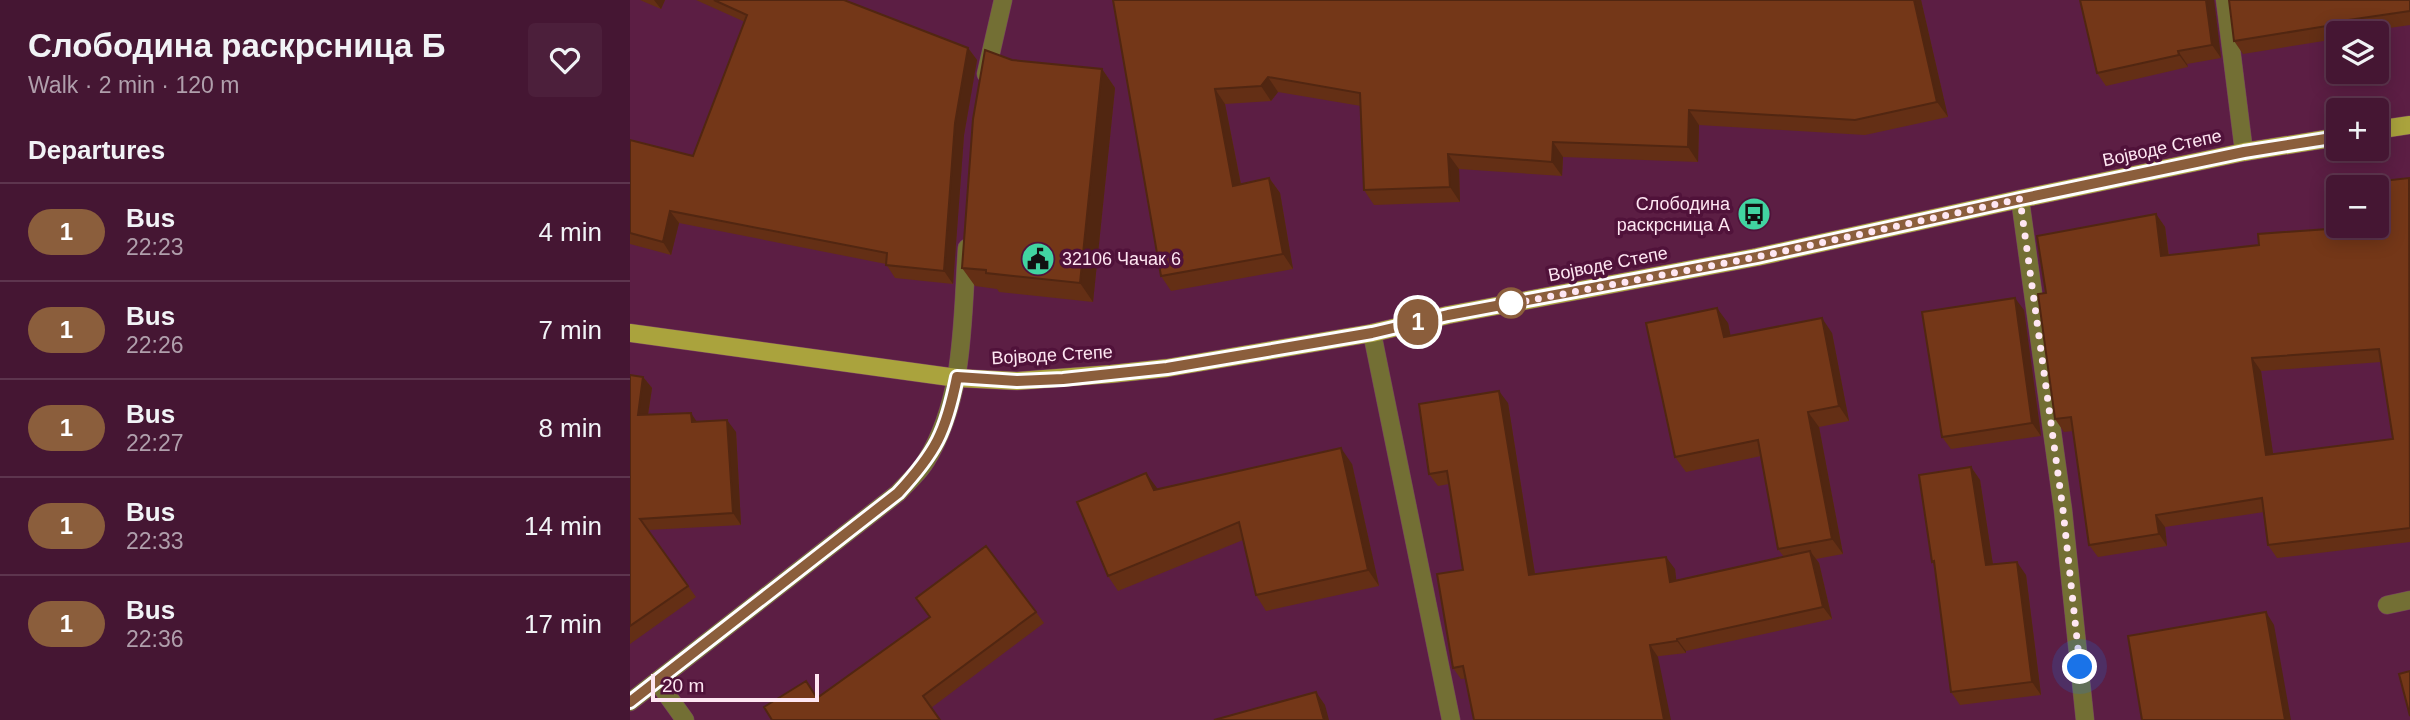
<!DOCTYPE html>
<html lang="en">
<head>
<meta charset="utf-8">
<style>
	body { margin:0; font-family:Arial,sans-serif; background:#4c1f3b; color:#f1f3f6; height:100vh; display:flex; flex-direction:column; font-size:26px; white-space:nowrap }
	* { box-sizing:border-box; margin:0 }
	p { font-size:23px; color:#b09fac }
	.icon { flex:none; width:38px; height:38px; fill:none; stroke:currentColor; stroke-width:2; stroke-linecap:round; stroke-linejoin:round }
	.map { position:relative; flex:1; overflow:hidden }
	.panel { display:flex; flex-direction:column; background:#451633; width:630px }
	.panel>* { flex:none }
	.badge { padding:0 14px; border-radius:23px; font-size:24px; line-height:46px }
	.fabs { position:absolute; left:1696px; top:21px; display:grid; gap:14px }
	.fabs a { display:grid; place-items:center; width:63px; height:63px; border-radius:7px; background:#451633; box-shadow:0 4px 18px #0003,0 0 0 2px #5d354e; font-size:35px }
	.scale { position:absolute; left:21px; bottom:18px; width:168px; box-sizing:border-box; padding-left:7px; border:4px solid #fee6f2; border-top:0; font-size:19px; line-height:24px; white-space:nowrap; color:#fee6f2; -webkit-text-stroke:5px #50123a; paint-order:stroke }
	.you { position:absolute; width:35px; height:35px; margin:-18px; border:5px solid #fff; border-radius:50%; background:#1a73e8; box-shadow:0 0 0 10px #1a73e833 }
	.map>.badge { position:absolute; translate:-50% -50%; box-shadow:0 0 0 4px #fff }
	h2 { padding:0 28px; font-size:26px; line-height:63px }
	.round { display:grid; place-items:center; flex:none; width:74px; height:74px; border-radius:7px; background:#4c1f3b }
	.headline { display:flex; align-items:center; justify-content:space-between; height:119px; padding:0 28px }
	h1 { font-size:33px; font-weight:800; line-height:52px }
	ul { padding:0; list-style:none }
	li { display:flex; align-items:center; gap:21px; height:98px; padding:0 28px; border-top:2px solid #5d354e }
	li div { flex:1 }
	li b { display:block; font-size:26px }
	li em { font-style:normal }
	li .badge { min-width:77px; font-weight:700; text-align:center }
	main { display:flex; flex:1; min-height:0 }
	.map>svg:first-child { display:block }
	.lines { fill:none; stroke-linecap:round; stroke-linejoin:round }
	.minor-casing { stroke:#763e60; stroke-width:19 }
	.major-casing { stroke:#763e60; stroke-width:19 }
	.minor { stroke:#736f34; stroke-width:18 }
	.major { stroke:#aaa33d; stroke-width:18 }
	.wall { fill:#642f15; fill-rule:evenodd }
	.shaded-wall { fill:#512611 }
	.building { fill:#743718; stroke:#512611; stroke-width:2; fill-rule:evenodd }
	.line-casing { stroke:#fff; stroke-width:16 }
	.line { stroke:#8b5e3c; stroke-width:10 }
	.walk { stroke:#fee6f2; stroke-width:7; stroke-dasharray:0 12.6 }
	.stop-dot { fill:#fff; stroke:#8b5e3c; stroke-width:3.5 }
	.labels { text-anchor:middle; dominant-baseline:central; stroke-width:7; stroke-linejoin:round; paint-order:stroke }
	.street-label { font-size:18px; fill:#fee6f2; stroke:#50123a }
	.poi-label { font-size:18px; fill:#fee6f2; stroke:#50123a; text-anchor:end }
</style>
</head>
<body>
<main>
<section class="panel">
<div class="headline"><div><h1>Слободина раскрсница Б</h1><p>Walk · 2 min · 120 m</p></div><a class="round"><svg class="icon" aria-label="heart" viewBox="0 0 24 24"><path d="M12 20l-8-8c-3-5 5-10 8-4 3-6 11-1 8 4z"/></svg></a></div>
<h2>Departures</h2>
<ul>
<li><span class="badge" style="background:#8b5e3c;color:#fff">1</span><div><b>Bus</b><p>22:23</p></div><em>4 min</em></li>
<li><span class="badge" style="background:#8b5e3c;color:#fff">1</span><div><b>Bus</b><p>22:26</p></div><em>7 min</em></li>
<li><span class="badge" style="background:#8b5e3c;color:#fff">1</span><div><b>Bus</b><p>22:27</p></div><em>8 min</em></li>
<li><span class="badge" style="background:#8b5e3c;color:#fff">1</span><div><b>Bus</b><p>22:33</p></div><em>14 min</em></li>
<li><span class="badge" style="background:#8b5e3c;color:#fff">1</span><div><b>Bus</b><p>22:36</p></div><em>17 min</em></li>
</ul>
</section>
<div class="map">
<svg width="1780" height="720" viewBox="0 0 1780 720">
	<rect width="100%" height="100%" fill="#5c1e44"/>
	<g class="lines">
		<defs>
			<path id="minor" d="M 1595,0 L 1614,152
				M 356,74 L 373,0
				M 1390,199 L 1433,510 L 1455,720
				M 742,333 L 821,720
				M 1757,605 L 1780,600
				M 27,681 L 55,720
				M 0,702 L 268,493 C 277,483 289,473 296,461 C 335,398 332,320 337,248"/>
			<path id="major" d="M 1746,130 L 1780,125
				M 0,333 L 327,378 L 387,381 L 481,374 L 537,368 L 742,333 L 818,315 L 1127,257 L 1390,199 L 1614,152 L 1708,137"/>
		</defs>
		<use href="#minor" class="minor-casing"/>
		<use href="#major" class="major-casing"/>
		<use href="#minor" class="minor"/>
		<use href="#major" class="major"/>
	</g>
	<path class="wall" d="M 10,0 L 35,0 L 31,9 Z
		M 66,0 L 215,0 L 338,48 L 347,60 L 334,135 L 323,284 L 265,278 L 256,264 L 49,223 L 41,255 L 0,244 L 0,140 L 63,156 L 115,22 Z
		M 483,0 L 1291,0 L 1318,117 L 1235,135 L 1069,125 L 1068,162 L 933,157 L 932,176 L 829,169 L 830,202 L 744,205 L 734,190 L 731,106 L 648,92 L 641,101 L 595,104 L 611,184 L 639,178 L 650,193 L 663,269 L 541,291 L 531,276 Z
		M 1780,0 L 1780,25 L 1725,33 L 1708,33 L 1708,36 L 1706,36 L 1706,39 L 1613,54 L 1604,41 Z
		M 1584,1 L 1591,58 L 1557,64 L 1558,67 L 1476,86 L 1467,73 Z
		M 382,60 L 472,69 L 485,88 L 463,302 L 369,292 L 367,289 L 345,286 L 332,268 Z
		M 1780,179 L 1780,542 L 1647,558 L 1638,545 L 1634,512 L 1535,527 L 1537,546 L 1468,557 L 1459,545 L 1443,431 L 1434,432 L 1425,419 L 1416,293 L 1526,214 L 1535,227 L 1539,255 L 1629,245 L 1712,228 ZM 1751,362 L 1763,439 L 1643,454 L 1631,371 Z
		M 1394,310 L 1411,436 L 1321,449 L 1312,437 Z
		M 1098,323 L 1100,335 L 1202,333 L 1219,421 L 1189,427 L 1213,554 L 1186,559 L 1189,563 L 1202,619 L 1056,651 L 1056,653 L 831,679 L 823,668 L 833,570 L 819,484 L 808,486 L 799,474 L 878,403 L 905,574 L 1045,569 L 1046,580 L 1154,557 L 1148,549 L 1131,456 L 1056,472 L 1045,457 Z
		M 0,375 L 13,377 L 22,388 L 18,415 L 67,422 L 106,432 L 111,525 L 18,530 L 66,597 L 0,644 Z
		M 722,464 L 749,586 L 636,611 L 626,595 L 613,540 L 488,591 L 478,576 L 528,489 Z
		M 1341,467 L 1350,480 L 1363,565 L 1396,575 L 1411,695 L 1330,705 L 1321,692 L 1305,566 L 1302,562 Z
		M 286,598 L 406,612 L 414,623 L 301,708 L 188,698 L 300,617 Z"/>
	<path class="shaded-wall" d="M 24,0 L 35,0 L 31,9 Z
		M 1284,0 L 1291,0 L 1318,117 L 1307,102 Z
		M 1576,0 L 1584,0 L 1591,58 L 1582,45 Z
		M 1697,23 L 1706,36 L 1706,39 L 1697,26 Z
		M 338,48 L 347,60 L 334,135 L 323,284 L 314,271 L 325,123 Z
		M 1548,51 L 1557,64 L 1558,67 L 1549,55 Z
		M 472,69 L 485,88 L 463,302 L 450,283 Z
		M 638,77 L 648,92 L 641,101 L 631,86 Z
		M 585,89 L 595,104 L 614,200 L 603,186 Z
		M 1059,110 L 1069,125 L 1068,162 L 1058,147 Z
		M 923,142 L 933,157 L 932,176 L 922,162 Z
		M 818,154 L 829,169 L 830,202 L 820,187 Z
		M 639,178 L 650,193 L 663,269 L 653,254 Z
		M 40,211 L 49,223 L 41,255 L 33,242 Z
		M 1526,214 L 1535,227 L 1540,268 L 1531,256 Z
		M 1385,298 L 1394,310 L 1411,436 L 1402,423 Z
		M 1087,308 L 1098,323 L 1104,352 L 1094,337 Z
		M 1192,318 L 1202,333 L 1219,421 L 1209,406 Z
		M 1622,358 L 1631,371 L 1645,467 L 1636,455 Z
		M 13,377 L 22,388 L 16,427 L 8,415 Z
		M 869,391 L 878,403 L 907,587 L 899,575 Z
		M 1178,412 L 1189,427 L 1213,554 L 1202,539 Z
		M 61,413 L 69,425 L 62,422 Z
		M 97,420 L 106,432 L 111,525 L 103,513 Z
		M 711,448 L 722,464 L 749,586 L 738,570 Z
		M 1341,467 L 1350,480 L 1365,578 L 1356,565 Z
		M 516,473 L 527,488 L 534,506 L 524,490 Z
		M 1526,515 L 1535,527 L 1537,546 L 1529,534 Z
		M 1180,551 L 1189,563 L 1202,619 L 1193,607 Z
		M 1036,557 L 1045,569 L 1048,594 L 1040,582 Z
		M 1387,562 L 1396,575 L 1411,695 L 1402,682 Z
		M 1636,612 L 1644,625 L 1661,720 L 1655,720 Z
		M 1047,639 L 1056,651 L 1056,653 L 1047,641 Z
		M 1020,645 L 1028,657 L 1041,720 L 1034,720 Z
		M 686,692 L 695,705 L 699,720 L 694,720 Z"/>
	<path class="building" d="M 84,0 L 214,0 L 338,48 L 325,123 L 314,271 L 256,265 L 257,253 L 40,211 L 33,242 L 0,233 L 0,140 L 63,156 L 117,15 Z
		M 483,0 L 1284,0 L 1307,102 L 1225,120 L 1059,110 L 1058,147 L 923,142 L 922,162 L 818,154 L 820,187 L 734,190 L 730,93 L 638,77 L 631,86 L 585,89 L 603,186 L 639,178 L 653,254 L 531,276 Z
		M 1450,0 L 1576,0 L 1582,45 L 1548,51 L 1549,55 L 1467,73 Z
		M 1599,0 L 1780,0 L 1780,11 L 1697,23 L 1697,26 L 1604,41 Z
		M 355,50 L 382,60 L 472,69 L 450,283 L 356,273 L 356,270 L 332,268 L 343,119 Z
		M 1779,178 L 1780,528 L 1638,545 L 1632,498 L 1526,515 L 1529,534 L 1459,545 L 1441,417 L 1425,419 L 1408,294 L 1416,293 L 1407,236 L 1526,214 L 1531,256 L 1629,245 L 1628,234 L 1712,228 L 1711,226 L 1746,226 L 1746,187 L 1708,187 L 1708,193 L 1707,186 ZM 1749,349 L 1763,439 L 1636,455 L 1622,358 Z
		M 1385,298 L 1402,423 L 1312,437 L 1292,312 Z
		M 1087,308 L 1094,337 L 1192,318 L 1209,406 L 1178,412 L 1202,539 L 1148,549 L 1128,440 L 1045,457 L 1016,323 Z
		M 0,375 L 13,377 L 8,415 L 61,413 L 62,422 L 97,420 L 103,513 L 10,519 L 58,586 L 0,626 Z
		M 869,391 L 899,575 L 1036,557 L 1040,582 L 1180,551 L 1193,607 L 1047,639 L 1047,641 L 1020,645 L 1034,720 L 844,720 L 833,666 L 823,668 L 807,574 L 833,570 L 817,471 L 799,474 L 789,404 Z
		M 711,448 L 738,570 L 626,595 L 609,522 L 478,576 L 447,502 L 516,473 L 524,490 Z
		M 1341,467 L 1356,565 L 1387,562 L 1402,682 L 1321,692 L 1304,561 L 1302,562 L 1289,475 Z
		M 356,546 L 406,612 L 293,696 L 310,720 L 142,720 L 134,707 L 176,681 L 187,698 L 300,617 L 286,598 Z
		M 1636,612 L 1655,720 L 1512,720 L 1498,636 Z
		M 1780,671 L 1780,716 L 1769,674 Z
		M 686,692 L 694,720 L 584,720 Z"/>
	<g class="lines">
		<defs>
			<path id="line" d="M 0,702 L 268,493 C 306,452 316,432 327,377 L 387,381 L 433,379 L 537,368 L 742,333 L 818,315 L 1127,257 L 1390,199 L 1614,152 L 1708,137"/>
		</defs>
		<use href="#line" class="line-casing"/>
		<use href="#line" class="line"/>
		<path class="walk" d="M 881,303 L 870,306 L 1127,257 L 1390,199 L 1433,510 L 1450,667"/>
	</g>
	<defs>
		<symbol id="bus-disc" viewBox="-11 -11 22 22"><circle r="9.5" fill="#41d4a1" stroke="#50123a"/><path d="M-5-6H5V4H4V6H2V4H-2V6H-4V4H-5ZM-3.5-4V0h7V-4ZM-3.5 1.2v1.5H-2V1.2ZM2 1.2v1.5H3.5V1.2Z" fill="#111"/></symbol>
		<symbol id="civic-disc" viewBox="-11 -11 22 22"><circle r="9.5" fill="#41d4a1" stroke="#50123a"/><path d="M-.6-6.5H3V-4.5H.6V-3L4-1V1h2V6H-6V1h2V-1L-.6-3ZM-1.2 2.5V6h2.4V2.5Z" fill="#111"/></symbol>
	</defs>
	<g fill-rule="evenodd">
		<use href="#bus-disc" x="1105" y="195" width="38" height="38"/>
		<use href="#civic-disc" x="389" y="240" width="38" height="38"/>
	</g>
	<circle class="stop-dot" cx="881" cy="303" r="14"/>
	<g class="labels">
		<g class="street-label">
			<text transform="translate(1532 148) rotate(-12)">Војводе Степе</text>
			<text transform="translate(978 264) rotate(-11)">Војводе Степе</text>
			<text transform="translate(422 355) rotate(-3)">Војводе Степе</text>
		</g>
		<g class="poi-label">
			<text x="1100" y="204">Слободина<tspan x="1100" dy="21">раскрсница А</tspan></text>
			<text x="432" y="259" text-anchor="start">32106 Чачак 6</text>
		</g>
	</g>
</svg>
<div class="fabs">
<a><svg class="icon" aria-label="layers" viewBox="0 0 24 24"><path d="M12 4l9 5-9 5-9-5zM3 14l9 5 9-5"/></svg></a>
<a>+</a>
<a>−</a>
</div>
<div class="scale">20 m</div>
<div class="you" style="left:1450px;top:667px"></div>
<b class="badge" style="left:788px;top:322px;background:#8b5e3c;color:#fff">1</b>
</div>
</main>
</body>
</html>
